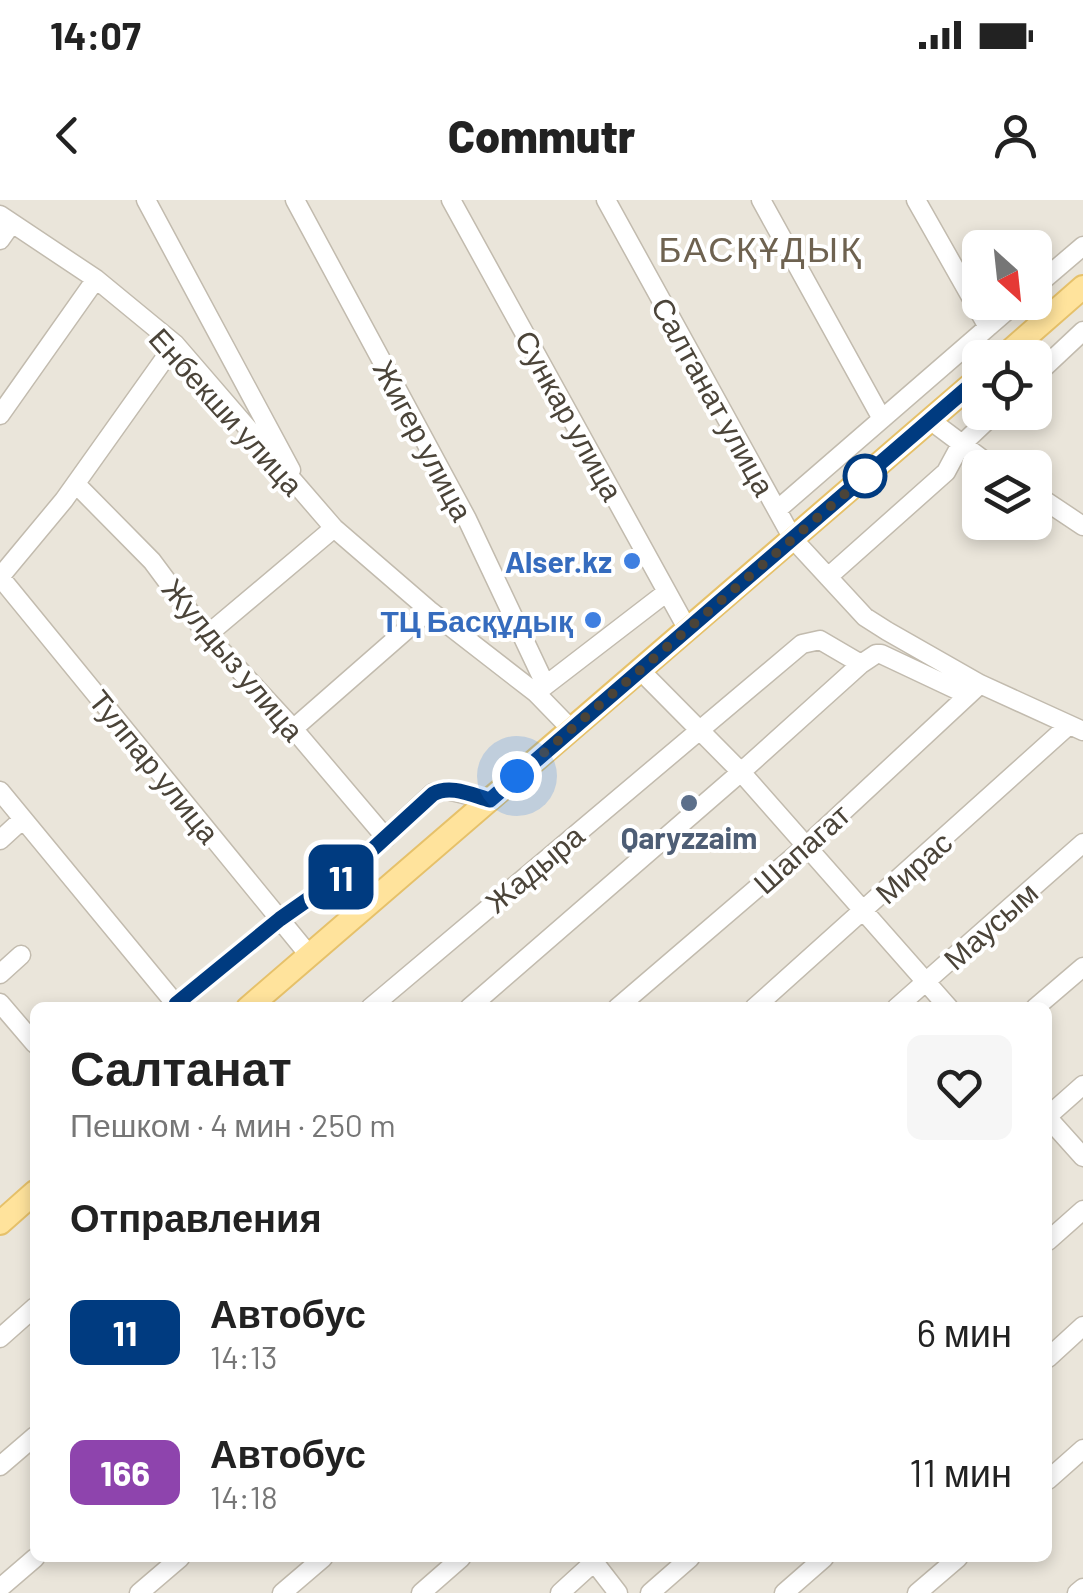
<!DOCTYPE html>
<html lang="ru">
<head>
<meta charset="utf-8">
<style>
	body { margin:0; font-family:Barlow,sans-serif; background:#f6f6f6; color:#222; height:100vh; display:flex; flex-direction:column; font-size:38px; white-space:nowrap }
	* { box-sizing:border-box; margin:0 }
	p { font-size:32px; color:#767676 }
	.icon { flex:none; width:55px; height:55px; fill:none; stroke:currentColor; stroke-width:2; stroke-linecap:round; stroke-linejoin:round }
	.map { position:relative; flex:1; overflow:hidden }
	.details { position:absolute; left:30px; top:802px; width:1022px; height:560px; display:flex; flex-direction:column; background:#fff; border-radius:15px; box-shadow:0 5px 15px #0003 }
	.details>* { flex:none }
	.badge { padding:0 20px; border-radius:15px; font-size:35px; line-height:65px }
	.needle { width:65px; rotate:153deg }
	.fabs { position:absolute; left:962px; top:30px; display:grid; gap:20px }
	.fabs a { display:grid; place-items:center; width:90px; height:90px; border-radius:15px; background:#fff; box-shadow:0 5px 15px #0003; font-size:50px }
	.you { position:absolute; width:50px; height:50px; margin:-25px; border:8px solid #fff; border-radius:50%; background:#1a73e8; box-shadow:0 0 0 15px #1a73e833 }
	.map>.badge { position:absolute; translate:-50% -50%; box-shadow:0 0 0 5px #fff }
	h2 { padding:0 40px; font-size:38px; line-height:90px }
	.round { display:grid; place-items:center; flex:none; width:105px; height:105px; border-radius:15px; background:#f6f6f6 }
	.overview { display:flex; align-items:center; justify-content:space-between; height:170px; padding:0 40px }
	h1 { font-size:48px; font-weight:800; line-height:75px }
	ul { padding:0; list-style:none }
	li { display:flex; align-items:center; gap:30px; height:140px; padding:0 40px }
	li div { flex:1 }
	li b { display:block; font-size:38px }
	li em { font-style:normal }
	li .badge { min-width:110px; font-weight:700; text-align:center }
	.status { display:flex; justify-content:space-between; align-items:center; height:70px; padding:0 50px; background:#fff; direction:ltr }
	.status svg { height:28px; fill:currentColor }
	header { display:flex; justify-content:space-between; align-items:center; height:130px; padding:0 40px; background:#fff; font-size:45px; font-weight:800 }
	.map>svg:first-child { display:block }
	.residential { fill:#eae5da; fill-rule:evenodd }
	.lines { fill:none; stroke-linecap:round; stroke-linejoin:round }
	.minor-casing { stroke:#c2bbae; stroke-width:21 }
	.major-casing { stroke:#e6c16a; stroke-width:26 }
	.minor { stroke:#fff; stroke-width:18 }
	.major { stroke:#ffe39c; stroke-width:22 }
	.line-casing { stroke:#fff; stroke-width:22 }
	.line { stroke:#003b80; stroke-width:15 }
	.walk { stroke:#4b4439; stroke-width:10; stroke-dasharray:0 18 }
	.stop-dot { fill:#fff; stroke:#003b80; stroke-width:5 }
	.shop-dot { fill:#3f7fe0; stroke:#fff; stroke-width:4 }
	.service-dot { fill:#5c6f8a; stroke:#fff; stroke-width:4 }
	.labels { text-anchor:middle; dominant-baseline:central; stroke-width:8; stroke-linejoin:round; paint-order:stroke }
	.street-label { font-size:30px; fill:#4b4439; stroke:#fff }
	.shop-label { font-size:30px; font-weight:bold; fill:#366cbe; stroke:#fff; text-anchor:end }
	.service-label { font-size:30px; font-weight:bold; fill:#4e5e75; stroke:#fff }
	.quarter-label { font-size:35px; letter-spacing:2.5px; fill:#6e6250; stroke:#fff }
</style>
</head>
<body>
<div class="status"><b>14:07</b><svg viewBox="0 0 49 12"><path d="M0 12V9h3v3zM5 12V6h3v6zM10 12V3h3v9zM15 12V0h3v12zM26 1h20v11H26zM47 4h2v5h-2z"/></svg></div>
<header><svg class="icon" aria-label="back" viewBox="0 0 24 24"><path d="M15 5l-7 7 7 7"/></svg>Commutr<svg class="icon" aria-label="person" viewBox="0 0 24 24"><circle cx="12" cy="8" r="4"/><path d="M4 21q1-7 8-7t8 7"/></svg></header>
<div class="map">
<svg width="1083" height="1393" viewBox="0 0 1083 1393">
	<rect width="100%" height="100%" fill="#f6f3ec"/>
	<path class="residential" d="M 0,0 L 1083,0 L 1083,1393 L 0,1393 ZM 980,48 L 1035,48 L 1035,102 L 980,102 ZM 980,158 L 1035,158 L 1035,212 L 980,212 ZM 980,268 L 1035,268 L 1035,322 L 980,322 ZM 35,808 L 1048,808 L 1048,1358 L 35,1358 Z"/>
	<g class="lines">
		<defs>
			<path id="minor" d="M 146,0 L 291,270
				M 295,0 L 467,319 L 545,484
				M 451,0 L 688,430
				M 606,0 L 793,339 L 865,417 L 887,431 L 980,484 L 1083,531
				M 761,0 L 882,219
				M 916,0 L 988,127
				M 0,15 L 96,79 L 175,144 L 334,328 L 429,410 L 536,493 L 571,529
				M 0,40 L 12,23
				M 1035,87 L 1083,46
				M 1035,176 L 1083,131
				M 0,215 L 96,79
				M 930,220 L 994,268
				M 76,284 L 152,361 L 207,435 L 291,526 L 386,638
				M 1035,294 L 1083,326
				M 777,310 L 1017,102
				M 0,377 L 309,755
				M 0,377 L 64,300 L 175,144
				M 828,377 L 946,272 L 960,246 L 996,212
				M 207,435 L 334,328
				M 641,471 L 741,572 L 949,808
				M 537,492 L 667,392
				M 293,529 L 429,410
				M 0,591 L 179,808
				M 0,640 L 23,619
				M 0,774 L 21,755
				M 0,803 L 35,844
				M 176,804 L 280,719 L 350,670 L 433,593 L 447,590 L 490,600
				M 370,808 L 802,444 L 820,440 L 861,464 L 876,454 L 881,454 L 968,495
				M 469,808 L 741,572 L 861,464
				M 617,808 L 806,646 L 976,488
				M 754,808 L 1069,525
				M 896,808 L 1083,643
				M 1035,808 L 1083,767
				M 1048,916 L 1083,885
				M 1048,918 L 1083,957
				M 1048,1041 L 1083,1010
				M 0,1138 L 35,1107
				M 1048,1158 L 1083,1126
				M 0,1266 L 35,1236
				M 1048,1280 L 1083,1249
				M 591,1358 L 618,1393
				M 0,1388 L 35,1358
				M 139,1393 L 180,1358
				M 282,1393 L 323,1358
				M 421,1393 L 461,1358
				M 560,1393 L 594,1362
				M 650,1393 L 690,1358
				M 784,1393 L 824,1358
				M 917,1393 L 958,1358
				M 1077,1393 L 1083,1388"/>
			<path id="major" d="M 1002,158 L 1083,87
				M 248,808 L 980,177
				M 0,1023 L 35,992"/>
		</defs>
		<use href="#minor" class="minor-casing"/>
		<use href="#major" class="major-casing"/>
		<use href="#minor" class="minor"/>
		<use href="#major" class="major"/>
	</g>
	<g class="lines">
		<defs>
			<path id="line" d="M 176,804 L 280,719 L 350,670 L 433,594 C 450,584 472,595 490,600 L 980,177"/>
		</defs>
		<use href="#line" class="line-casing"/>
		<use href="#line" class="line"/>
		<path class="walk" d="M 517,576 L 875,268 L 865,276"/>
	</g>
	<circle class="stop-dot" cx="865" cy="276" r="20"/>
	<g class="shop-dot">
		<circle cx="632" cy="361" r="10"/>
		<circle cx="593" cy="420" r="10"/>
	</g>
	<circle class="service-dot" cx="689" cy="603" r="10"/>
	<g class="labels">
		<g class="street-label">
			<text transform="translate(714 196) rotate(61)">Салтанат улица</text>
			<text transform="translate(227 211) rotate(48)">Енбекши улица</text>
			<text transform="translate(570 215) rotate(61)">Сункар улица</text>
			<text transform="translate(424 240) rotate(62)">Жигер улица</text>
			<text transform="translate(234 459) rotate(50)">Жулдыз улица</text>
			<text transform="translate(155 566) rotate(51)">Тулпар улица</text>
			<text transform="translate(801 648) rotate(-42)">Шапагат</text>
			<text transform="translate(913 667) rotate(-42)">Мирас</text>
			<text transform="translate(534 668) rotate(-40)">Жадыра</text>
			<text transform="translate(990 725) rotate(-42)">Маусым</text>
		</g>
		<g class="shop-label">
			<text x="612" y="361">Alser.kz</text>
			<text x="573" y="420">ТЦ Басқұдық</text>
		</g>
		<g class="service-label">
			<text x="689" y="637">Qaryzzaim</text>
		</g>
		<g class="quarter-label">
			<text x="761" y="48">БАСҚҰДЫҚ</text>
		</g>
	</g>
</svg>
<div class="fabs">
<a><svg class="needle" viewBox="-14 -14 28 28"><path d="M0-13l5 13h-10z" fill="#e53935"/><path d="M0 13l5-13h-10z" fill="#767676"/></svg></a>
<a><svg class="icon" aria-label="locate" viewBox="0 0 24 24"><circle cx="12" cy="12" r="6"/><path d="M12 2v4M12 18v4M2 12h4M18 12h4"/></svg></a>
<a><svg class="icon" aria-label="layers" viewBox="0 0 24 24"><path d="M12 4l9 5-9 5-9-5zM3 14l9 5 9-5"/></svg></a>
</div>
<div class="you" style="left:517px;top:576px"></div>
<b class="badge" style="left:341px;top:677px;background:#003b80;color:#fff">11</b>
<section class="details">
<div class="overview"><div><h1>Салтанат</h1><p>Пешком · 4 мин · 250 m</p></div><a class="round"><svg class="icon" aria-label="heart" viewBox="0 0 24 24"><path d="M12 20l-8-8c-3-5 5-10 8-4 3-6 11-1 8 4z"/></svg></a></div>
<h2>Отправления</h2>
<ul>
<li><span class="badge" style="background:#003b80;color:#fff">11</span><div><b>Автобус</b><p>14:13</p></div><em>6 мин</em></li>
<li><span class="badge" style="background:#8e44ad;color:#fff">166</span><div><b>Автобус</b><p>14:18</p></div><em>11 мин</em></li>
</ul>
</section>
</div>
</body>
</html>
